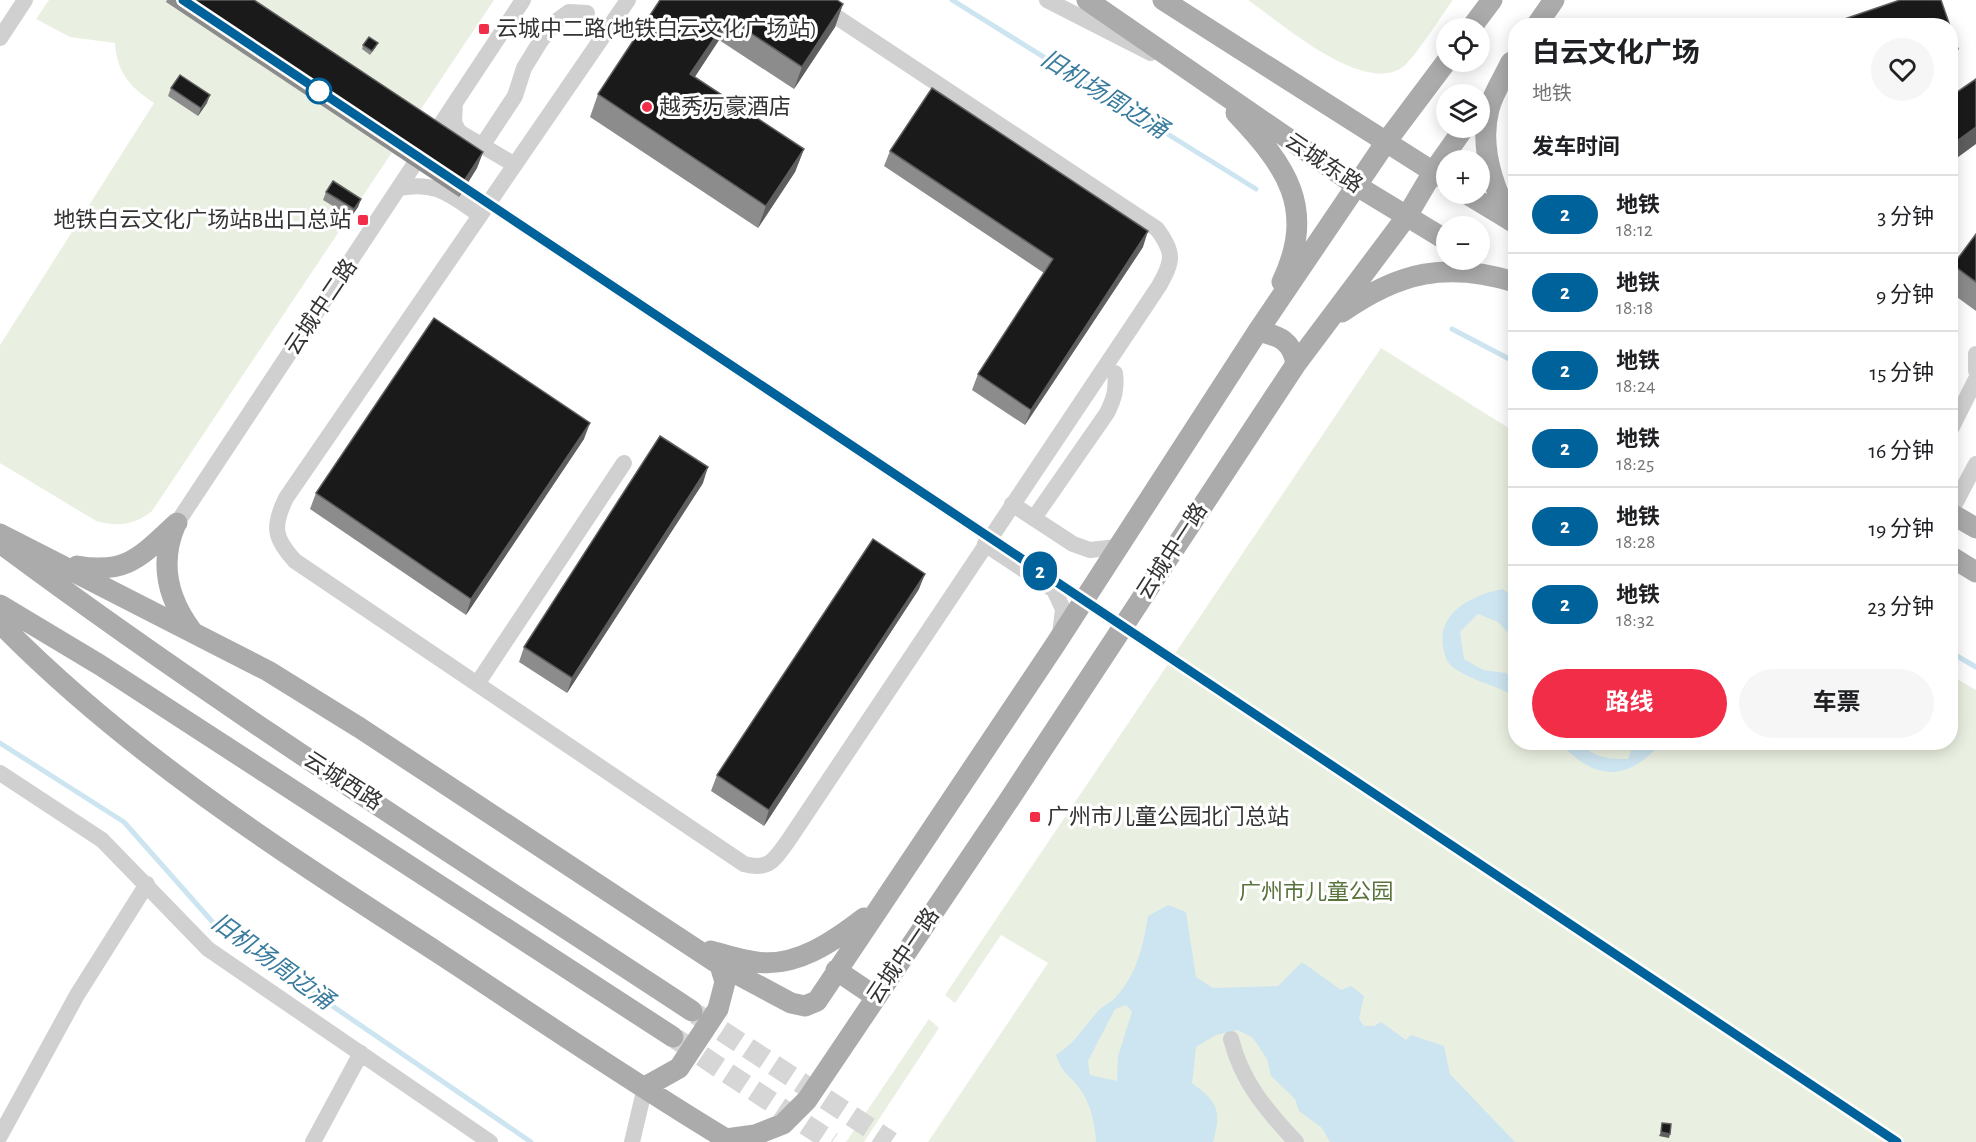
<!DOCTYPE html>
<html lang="zh">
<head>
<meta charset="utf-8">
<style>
	body { margin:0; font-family:"Alegreya Sans","Noto Sans SC",sans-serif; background:#f6f6f6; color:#202124; height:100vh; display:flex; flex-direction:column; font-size:22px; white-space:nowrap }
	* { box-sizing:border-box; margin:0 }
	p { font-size:20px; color:#757577 }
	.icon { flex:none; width:33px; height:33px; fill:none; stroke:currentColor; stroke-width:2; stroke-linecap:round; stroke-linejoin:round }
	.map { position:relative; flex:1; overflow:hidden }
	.side { position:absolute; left:1508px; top:18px; width:450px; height:732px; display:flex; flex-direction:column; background:#fff; border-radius:24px; box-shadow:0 3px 15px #0003 }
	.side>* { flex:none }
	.badge { padding:0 12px; border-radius:20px; font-size:21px; line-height:39px }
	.fabs { position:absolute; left:1436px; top:18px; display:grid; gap:12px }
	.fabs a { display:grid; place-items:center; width:54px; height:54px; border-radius:50%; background:#fff; box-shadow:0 3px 15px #0003; font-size:30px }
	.map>.badge { position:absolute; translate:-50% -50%; box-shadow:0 0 0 3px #fff }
	h2 { padding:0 24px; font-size:22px; line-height:54px }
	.round { display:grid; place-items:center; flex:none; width:63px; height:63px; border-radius:32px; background:#f6f6f6 }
	.head { display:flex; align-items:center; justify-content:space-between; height:102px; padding:0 24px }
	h1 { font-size:28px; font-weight:700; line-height:45px }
	.cta { display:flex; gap:12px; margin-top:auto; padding:12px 24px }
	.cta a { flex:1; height:69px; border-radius:36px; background:#f22d48; color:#fff; font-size:24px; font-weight:700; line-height:69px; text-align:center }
	.cta a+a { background:#f6f6f6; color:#202124 }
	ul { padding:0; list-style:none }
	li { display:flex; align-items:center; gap:18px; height:78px; padding:0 24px; border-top:2px solid #e0e0e0 }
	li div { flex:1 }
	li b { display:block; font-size:22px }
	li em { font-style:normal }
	li .badge { min-width:66px; font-weight:700; text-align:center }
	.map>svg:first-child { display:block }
	.green { fill:#eaf0e1 }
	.water { fill:#cde5f0; fill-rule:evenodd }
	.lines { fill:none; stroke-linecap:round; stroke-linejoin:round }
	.stream { stroke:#cde5f0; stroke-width:5 }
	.major-tunnel { stroke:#d6d6d6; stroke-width:21; stroke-dasharray:21 10; stroke-linecap:butt }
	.minor { stroke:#d0d0d0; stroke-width:16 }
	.major { stroke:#ababab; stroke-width:21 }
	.wall { fill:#8c8c8c }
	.shaded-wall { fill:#5f5f5f }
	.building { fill:#1a1a1a; stroke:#5f5f5f; stroke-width:1.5 }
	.line-casing { stroke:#fff; stroke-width:14 }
	.line { stroke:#00629b; stroke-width:9 }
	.poi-dot { fill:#f22d48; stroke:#fff; stroke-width:2 }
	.stop-dot { fill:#fff; stroke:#00629b; stroke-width:3 }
	.labels { text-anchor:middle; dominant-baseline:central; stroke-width:6; stroke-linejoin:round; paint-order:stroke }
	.poi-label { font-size:22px; fill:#333; stroke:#fff; text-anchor:start }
	.street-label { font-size:22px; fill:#333; stroke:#fff }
	.park-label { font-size:22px; fill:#59733c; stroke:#fff }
	.water-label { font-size:24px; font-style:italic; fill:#397c9d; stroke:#fff }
</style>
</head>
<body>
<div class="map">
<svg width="1976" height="1142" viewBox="0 0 1976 1142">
	<rect width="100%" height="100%" fill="#fff"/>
	<path class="green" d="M 49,0 L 494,0 L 152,511 C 135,525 117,527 96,521 L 0,463 L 0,345 L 154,103 C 130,87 117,73 115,43 L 70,37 L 36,19 Z
		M 1248,0 L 1453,0 C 1442,14 1412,63 1400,69 C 1359,92 1281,23 1248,0 Z
		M 1381,348 L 1515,432 L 1515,742 L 1950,742 L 1950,675 L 1976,690 L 1976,1142 L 928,1142 L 1048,963 L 1001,935 L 955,1003 L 945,995 Z
		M 929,1019 L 939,1028 L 864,1142 L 846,1142 Z"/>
	<path class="water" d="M 1502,589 L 1515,597 L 1515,640 L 1498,622 L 1478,614 L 1460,632 L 1464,659 L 1483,670 L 1506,673 L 1515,679 L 1515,697 C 1496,684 1472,682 1453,667 C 1446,662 1445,655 1443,647 C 1437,611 1474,595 1502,589 Z
		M 1560,743 L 1582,743 C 1591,758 1612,759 1628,759 L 1634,743 L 1661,743 C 1627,783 1594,780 1560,743 Z
		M 1168,905 L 1186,912 L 1196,977 L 1213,988 L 1278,986 L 1302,962 L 1341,990 L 1351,986 L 1364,996 L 1359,1019 L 1364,1026 L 1374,1026 L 1381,1022 L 1406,1040 L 1411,1035 L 1444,1046 L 1450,1074 L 1515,1142 L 1330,1142 L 1322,1128 L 1299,1111 L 1295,1099 L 1271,1076 L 1267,1059 L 1253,1038 L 1238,1030 L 1216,1035 L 1196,1047 L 1192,1083 C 1218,1102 1222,1110 1213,1142 L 1096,1142 C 1095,1122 1090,1101 1077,1085 C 1066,1073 1062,1072 1056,1055 C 1074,1044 1084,1027 1098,1011 C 1103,1005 1111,1003 1116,997 C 1137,974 1143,946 1148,916 ZM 1126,1005 L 1132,1012 L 1118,1056 L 1117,1081 L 1090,1075 L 1088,1061 L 1115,1009 Z"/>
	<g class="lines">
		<path class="stream" d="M 952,0 L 1256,189
			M 1452,329 L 1515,362
			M 1950,652 L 1976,667
			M 0,743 L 124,822 L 217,927 L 531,1142"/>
		<path class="major-tunnel" d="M 696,1014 L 891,1142
			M 676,1039 L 832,1142"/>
		<path class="minor" d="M 628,0 L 286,498 C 272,527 274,538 295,561 L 744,864 C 769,871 774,860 788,841 L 1159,286 C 1173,261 1175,253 1157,229 L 811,0
			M 1047,0 L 1151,53
			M 0,38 L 25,0
			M 455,103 L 454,122 L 459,132 L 515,165
			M 482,146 L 515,96 L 524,68 L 540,42 L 554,23 L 569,12 L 587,13
			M 400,188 C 437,181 450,195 480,215
			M 1976,354 L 1976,371
			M 1950,431 L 1976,379
			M 1012,504 L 1073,544 L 1090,550 L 1117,547
			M 1950,513 L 1976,464
			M 1034,518 L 1107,413 C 1114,399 1117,389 1115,373
			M 177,523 L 523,0
			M 985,544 L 1054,590 L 1063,609 L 1060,635
			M 477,684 L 624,463
			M 0,773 L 102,840 L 208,949 L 490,1142
			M 1231,1039 C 1242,1082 1266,1110 1296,1142
			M 0,1136 L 77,995 L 147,884
			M 313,1142 L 361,1053
			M 632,1142 L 645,1087"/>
		<path class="major" d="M 1087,0 L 1357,186 L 1446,240
			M 1163,0 L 1446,180
			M 1536,26 L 1554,0
			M 1471,28 L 1492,0
			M 1236,113 C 1286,166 1317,208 1282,282
			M 1467,194 L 1510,220
			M 1511,221 C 1493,187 1479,147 1489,109 C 1493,93 1504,77 1511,62
			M 1342,312 C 1399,272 1447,261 1515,282
			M 1258,331 C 1280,336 1292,341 1296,364
			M 1950,513 L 1976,528
			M 175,526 C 159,564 168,599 192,631
			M 0,534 L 268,671 L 360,728 L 720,965 L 791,1003 L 805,1006 L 817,1001 L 1055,645 L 1258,331 L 1386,142 L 1446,62
			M 4,546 C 226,711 461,859 692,1011
			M 1950,556 L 1976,572
			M 77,566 C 128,575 142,555 177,523
			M 0,605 L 100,665 L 673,1037
			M 0,623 C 128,754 284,853 437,952 C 533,1015 628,1080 726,1139 L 755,1135 L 783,1124 L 807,1100 L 1007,803 L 1296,364 L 1407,216 L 1433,172 L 1464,128
			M 711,951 C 725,955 740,960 756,962 C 796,968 834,941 864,918
			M 836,970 L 876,997
			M 645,1087 L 679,1068 L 718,1009 L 725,982 L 720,965"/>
	</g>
	<path class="wall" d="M 167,0 L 254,0 L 483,152 L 477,168 L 459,197 L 166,2 Z
		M 660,0 L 843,4 L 835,27 L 794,89 L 719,40 L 695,77 L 804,149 L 795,172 L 758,228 L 590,117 L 598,94 Z
		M 363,45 L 376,47 L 370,55 L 362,49 Z
		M 171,88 L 207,103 L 198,116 L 168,96 Z
		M 890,151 L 1143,247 L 1025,425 L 972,390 L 978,374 L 1044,273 L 884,166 Z
		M 326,192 L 361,199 L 358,207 L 351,217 L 323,200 Z
		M 1976,234 L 1976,311 L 1950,292 L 1950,274 L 1953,265 Z
		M 584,439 L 466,615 L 310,509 L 316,493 Z
		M 703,483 L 567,693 L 519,662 L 524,647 Z
		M 919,589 L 764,826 L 711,791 L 717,775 Z"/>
	<path class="shaded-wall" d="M 843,4 L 835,27 L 794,89 L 802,67 Z
		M 728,18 L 719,40 L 682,96 L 690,74 Z
		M 1958,49 L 1950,69 L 1950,51 Z
		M 210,95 L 207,103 L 198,116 L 201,108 Z
		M 1976,127 L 1976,144 L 1950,163 L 1950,146 Z
		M 804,149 L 795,172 L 758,228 L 766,206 Z
		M 483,152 L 477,168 L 459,197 L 464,181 Z
		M 361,199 L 358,207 L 351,217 L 354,209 Z
		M 1148,231 L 1143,247 L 1025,425 L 1031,410 Z
		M 590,423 L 584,439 L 466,615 L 471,599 Z
		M 708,467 L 703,483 L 567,693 L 572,678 Z
		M 925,574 L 919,589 L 764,826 L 769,810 Z
		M 1661,1132 L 1670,1134 L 1669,1138 L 1659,1136 Z"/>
	<path class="building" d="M 192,0 L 254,0 L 483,152 L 464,181 Z
		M 660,0 L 837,0 L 843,4 L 802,67 L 728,18 L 690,74 L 804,149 L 766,206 L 598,94 Z
		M 1900,0 L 1941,0 L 1950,26 L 1824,26 Z
		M 1950,26 L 1958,49 L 1950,51 Z
		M 369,37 L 378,43 L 372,51 L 363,45 Z
		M 180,75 L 210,95 L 201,108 L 171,88 Z
		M 1976,79 L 1976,127 L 1950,146 L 1950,97 Z
		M 932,88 L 1148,231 L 1031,410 L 978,374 L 1053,259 L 890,151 Z
		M 333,181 L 361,199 L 354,209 L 326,192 Z
		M 1976,234 L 1976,282 L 1953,265 Z
		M 434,318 L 590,423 L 471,599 L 316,493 Z
		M 660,436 L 708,467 L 572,678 L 524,647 Z
		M 873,539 L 925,574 L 769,810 L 717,775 Z
		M 1662,1123 L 1671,1124 L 1670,1134 L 1661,1132 Z"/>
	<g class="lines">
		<defs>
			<path id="line" d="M 183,0 L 1897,1142"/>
		</defs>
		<use href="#line" class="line-casing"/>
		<use href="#line" class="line"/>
	</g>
	<g class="poi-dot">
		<rect x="478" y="23" width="12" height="12" rx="3"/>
		<circle cx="647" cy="107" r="6"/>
		<rect x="357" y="214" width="12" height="12" rx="3"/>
		<rect x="1029" y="811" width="12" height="12" rx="3"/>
	</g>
	<circle class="stop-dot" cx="319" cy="91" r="12"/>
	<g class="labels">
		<g class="poi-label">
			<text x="496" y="29">云城中二路(地铁白云文化广场站)</text>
			<text x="659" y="107">越秀万豪酒店</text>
			<text x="351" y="220" text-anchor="end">地铁白云文化广场站B出口总站</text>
			<text x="1047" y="817">广州市儿童公园北门总站</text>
		</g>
		<g class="street-label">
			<text transform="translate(1324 163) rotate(34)">云城东路</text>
			<text transform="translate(321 307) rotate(-56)">云城中二路</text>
			<text transform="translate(1172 551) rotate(-57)">云城中一路</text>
			<text transform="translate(343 781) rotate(33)">云城西路</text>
			<text transform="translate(903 956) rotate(-56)">云城中一路</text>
		</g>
		<g class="park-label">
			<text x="1316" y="892">广州市儿童公园</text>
		</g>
		<g class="water-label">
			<text transform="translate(1104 95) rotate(32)">旧机场周边涌</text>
			<text transform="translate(272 962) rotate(36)">旧机场周边涌</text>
		</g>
	</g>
</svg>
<div class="fabs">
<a><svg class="icon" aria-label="locate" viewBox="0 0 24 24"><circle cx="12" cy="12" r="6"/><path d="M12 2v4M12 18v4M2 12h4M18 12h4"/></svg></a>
<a><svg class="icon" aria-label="layers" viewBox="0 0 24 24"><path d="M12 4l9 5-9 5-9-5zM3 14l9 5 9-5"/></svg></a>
<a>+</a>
<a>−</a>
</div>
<b class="badge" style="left:1040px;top:571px;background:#00629b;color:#fff">2</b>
<section class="side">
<div class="head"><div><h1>白云文化广场</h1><p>地铁</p></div><a class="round"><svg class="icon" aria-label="heart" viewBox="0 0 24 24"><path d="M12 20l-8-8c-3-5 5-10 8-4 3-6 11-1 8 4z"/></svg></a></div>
<h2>发车时间</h2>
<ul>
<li><span class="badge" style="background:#00629b;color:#fff">2</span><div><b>地铁</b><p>18:12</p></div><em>3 分钟</em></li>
<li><span class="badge" style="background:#00629b;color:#fff">2</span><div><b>地铁</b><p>18:18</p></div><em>9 分钟</em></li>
<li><span class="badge" style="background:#00629b;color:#fff">2</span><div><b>地铁</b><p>18:24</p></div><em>15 分钟</em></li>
<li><span class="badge" style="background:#00629b;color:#fff">2</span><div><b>地铁</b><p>18:25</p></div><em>16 分钟</em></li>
<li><span class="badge" style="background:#00629b;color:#fff">2</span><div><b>地铁</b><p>18:28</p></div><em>19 分钟</em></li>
<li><span class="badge" style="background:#00629b;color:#fff">2</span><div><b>地铁</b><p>18:32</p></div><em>23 分钟</em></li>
</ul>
<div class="cta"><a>路线</a><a>车票</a></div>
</section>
</div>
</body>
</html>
